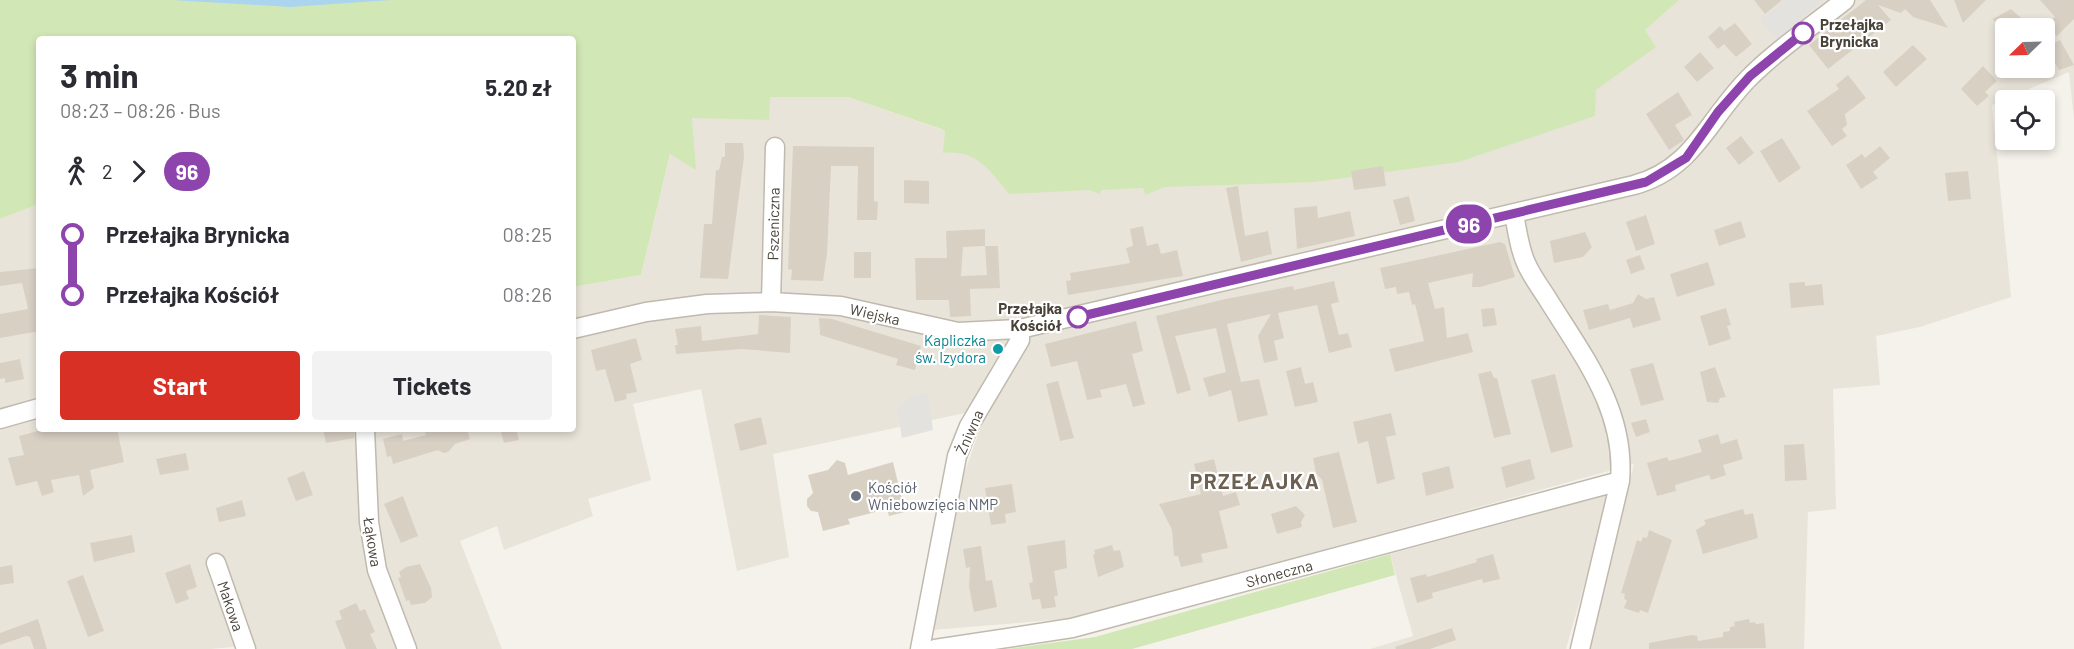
<!DOCTYPE html>
<html lang="en">
<head>
<meta charset="utf-8">
<style>
	body { margin:0; font-family:Barlow,sans-serif; background:#f2f2f3; color:#2b2b33; height:100vh; display:flex; flex-direction:column; font-size:22px; white-space:nowrap }
	* { box-sizing:border-box; margin:0 }
	p { font-size:20px; color:#7c7c81 }
	.icon { flex:none; width:33px; height:33px; fill:none; stroke:currentColor; stroke-width:2; stroke-linecap:round; stroke-linejoin:round }
	.map { position:relative; flex:1; overflow:hidden }
	.panel { position:absolute; left:36px; top:36px; width:540px; height:396px; display:flex; flex-direction:column; background:#fff; border-radius:6px; box-shadow:0 3px 9px #0003 }
	.panel>* { flex:none }
	.badge { padding:0 12px; border-radius:20px; font-size:21px; line-height:39px }
	.needle { width:39px; rotate:247deg }
	.controls { position:absolute; left:1995px; top:18px; display:grid; gap:12px }
	.controls a { display:grid; place-items:center; width:60px; height:60px; border-radius:6px; background:#fff; box-shadow:0 3px 9px #0003; font-size:30px }
	.map>.badge { position:absolute; translate:-50% -50%; box-shadow:0 0 0 3px #fff }
	.legs { display:flex; align-items:center; gap:9px; height:66px; padding:0 24px; font-size:20px }
	.legs p { margin-inline-start:auto }
	.headline { display:flex; align-items:center; justify-content:space-between; height:102px; padding:0 24px }
	h1 { font-size:33px; font-weight:700; line-height:45px }
	.action { display:flex; gap:12px; margin-top:auto; padding:12px 24px }
	.action a { flex:1; height:69px; border-radius:6px; background:#d93025; color:#fff; font-size:24px; font-weight:700; line-height:69px; text-align:center }
	.action a+a { background:#f2f2f3; color:#2b2b33 }
	ul { padding:0 24px; list-style:none }
	li { display:flex; align-items:center; gap:21px; height:60px; font-size:22px }
	li i { display:grid; place-items:center; width:9px; height:100%; margin:0 8px; background:currentColor }
	li i::after { content:''; width:15px; height:15px; margin:-8px; border:4px solid; border-radius:50%; background:#fff }
	li p { margin-inline-start:auto }
	li:first-child i { background:linear-gradient(#0000 50%,currentColor 0) }
	li:last-child i { background:linear-gradient(currentColor 50%,#0000 0) }
	.map>svg:first-child { display:block }
	.residential { fill:#e9e4d9; fill-rule:evenodd }
	.green { fill:#d2e7b6 }
	.parking { fill:#e4e2df }
	.water { fill:#abd4ee }
	.building { fill:#d9d0c4 }
	.lines { fill:none; stroke-linecap:round; stroke-linejoin:round }
	.minor-casing { stroke:#c0b9ae; stroke-width:21 }
	.minor { stroke:#fff; stroke-width:18 }
	.line-1-casing { stroke:#fff; stroke-width:14 }
	.line-1 { stroke:#8e44ad; stroke-width:9 }
	.stop-1-dot { fill:#fff; stroke:#8e44ad; stroke-width:3 }
	.culture-dot { fill:#0f9aa8; stroke:#fff; stroke-width:2 }
	.worship-dot { fill:#6b7280; stroke:#fff; stroke-width:2 }
	.labels { text-anchor:middle; dominant-baseline:central; stroke-width:4.5; stroke-linejoin:round; paint-order:stroke }
	.stop-label { font-size:15px; font-weight:bold; fill:#494239; stroke:#fff; text-anchor:start }
	.street-label { font-size:15px; fill:#494239; stroke:#fff }
	.culture-label { font-size:15px; fill:#0d838f; stroke:#fff; text-anchor:end }
	.worship-label { font-size:15px; fill:#5b616d; stroke:#fff; text-anchor:start }
	.district-label { font-size:21px; font-weight:bold; letter-spacing:1.5px; fill:#6b6051; stroke:#fff }
</style>
</head>
<body>
<div class="map">
<svg width="2074" height="649" viewBox="0 0 2074 649">
	<rect width="100%" height="100%" fill="#f5f2eb"/>
	<path class="residential" d="M 1637,0 L 2074,0 L 2074,119 L 2069,72 L 1992,105 L 2011,297 L 1920,327 L 1876,336 L 1880,385 L 1833,389 L 1836,509 L 1808,512 L 1804,649 L 1587,649 L 1634,464 L 1078,618 L 932,630 L 959,488 L 981,426 L 965,413 L 773,454 L 789,557 L 737,571 L 701,389 L 633,404 L 651,480 L 588,499 L 593,516 L 504,550 L 497,526 L 460,541 L 502,649 L 246,649 L 244,646 L 210,649 L 0,649 L 0,219 L 39,204 L 39,429 L 573,429 L 573,287 L 641,275 L 681,109 L 770,97 L 848,97 L 960,136 L 1596,38 ZM 2006,28 L 2044,28 L 2044,68 L 2006,68 Z
		M 1610,494 L 1566,649 L 1370,649 L 1413,636 L 1390,554 Z"/>
	<path class="green" d="M 0,0 L 1679,0 L 1645,30 L 1656,47 L 1596,90 L 1595,116 L 1459,162 L 1315,182 L 1165,187 L 1145,195 L 1143,188 L 1101,190 L 1100,194 L 1089,190 L 1009,194 C 990,171 977,149 943,153 L 945,131 L 941,129 L 848,97 L 770,97 L 769,120 L 692,118 L 696,170 L 670,154 L 641,275 L 573,287 L 573,39 L 39,39 L 39,204 L 0,219 Z
		M 1390,554 L 1395,575 L 1132,649 L 1007,649 L 1095,637 Z"/>
	<path class="parking" d="M 1784,0 L 1823,0 L 1777,39 L 1760,20 Z
		M 928,393 L 933,430 L 902,438 L 897,408 L 912,396 Z"/>
	<path class="water" d="M 172,0 L 391,0 L 290,7 Z"/>
	<path class="building" d="M 1754,0 L 1782,0 L 1765,14 Z
		M 1866,0 L 1930,0 L 1948,28 L 1913,17 L 1905,9 L 1901,13 L 1878,5 L 1891,20 L 1828,69 L 1809,45 Z
		M 1954,0 L 1986,0 L 1963,23 Z
		M 2040,0 L 2074,0 L 2074,19 L 2057,36 L 2046,25 L 2055,17 Z
		M 2011,9 L 2021,18 L 2001,31 L 1993,19 Z
		M 1735,23 L 1752,44 L 1736,57 L 1724,44 L 1718,49 L 1708,37 L 1720,26 L 1724,31 Z
		M 2060,40 L 2074,65 L 2059,70 L 2046,47 Z
		M 1913,45 L 1927,59 L 1896,87 L 1883,72 Z
		M 1700,52 L 1714,68 L 1697,82 L 1684,67 Z
		M 1983,66 L 1997,81 L 1985,92 L 1989,96 L 1977,106 L 1961,89 Z
		M 1848,75 L 1866,98 L 1845,114 L 1847,125 L 1842,129 L 1847,136 L 1832,146 L 1807,111 L 1839,89 L 1836,85 Z
		M 1678,92 L 1692,115 L 1675,125 L 1684,140 L 1669,150 L 1646,114 Z
		M 1741,136 L 1754,153 L 1739,165 L 1726,148 Z
		M 1782,138 L 1801,168 L 1779,183 L 1760,151 Z
		M 725,143 L 743,143 L 744,157 L 729,272 L 728,279 L 700,278 L 704,224 L 712,224 L 716,170 L 719,170 L 722,157 L 725,157 Z
		M 793,146 L 874,147 L 874,201 L 878,202 L 877,220 L 857,220 L 858,166 L 831,166 L 827,254 L 823,281 L 791,280 L 792,270 L 788,269 Z
		M 1880,146 L 1890,158 L 1873,172 L 1878,178 L 1861,189 L 1846,165 L 1862,154 L 1865,158 Z
		M 1383,166 L 1386,186 L 1354,190 L 1351,171 Z
		M 1968,171 L 1971,199 L 1948,201 L 1945,173 Z
		M 904,180 L 929,181 L 929,204 L 904,203 Z
		M 1238,186 L 1245,236 L 1268,231 L 1272,254 L 1241,262 L 1226,188 Z
		M 1409,196 L 1415,221 L 1400,225 L 1393,200 Z
		M 1317,206 L 1318,218 L 1350,211 L 1355,236 L 1297,249 L 1294,208 Z
		M 1646,215 L 1655,244 L 1636,251 L 1626,222 Z
		M 1741,221 L 1746,237 L 1719,246 L 1714,230 Z
		M 1143,226 L 1147,246 L 1158,243 L 1161,254 L 1177,250 L 1183,276 L 1068,295 L 1066,281 L 1071,280 L 1070,273 L 1130,263 L 1126,248 L 1133,246 L 1130,229 Z
		M 985,229 L 985,246 L 963,247 L 961,276 L 987,275 L 985,246 L 998,246 L 1000,288 L 970,289 L 971,316 L 950,317 L 949,300 L 916,300 L 915,258 L 947,258 L 946,231 Z
		M 1585,232 L 1592,247 L 1583,257 L 1554,263 L 1550,241 Z
		M 1500,242 L 1505,244 L 1515,277 L 1480,287 L 1472,287 L 1473,273 L 1428,283 L 1435,309 L 1444,307 L 1447,338 L 1468,333 L 1473,352 L 1395,372 L 1389,349 L 1424,341 L 1415,304 L 1412,305 L 1409,292 L 1397,294 L 1396,287 L 1385,289 L 1380,268 Z
		M 854,252 L 871,252 L 871,278 L 854,278 Z
		M 1640,255 L 1645,269 L 1631,274 L 1626,260 Z
		M 1708,262 L 1715,285 L 1677,297 L 1670,274 Z
		M 39,268 L 39,334 L 34,332 L 0,338 L 0,314 L 28,309 L 22,283 L 0,286 L 0,272 Z
		M 1334,281 L 1339,302 L 1331,304 L 1339,335 L 1348,333 L 1352,347 L 1329,353 L 1317,305 L 1278,313 L 1284,338 L 1274,341 L 1278,360 L 1264,363 L 1258,336 L 1271,314 L 1227,324 L 1241,382 L 1259,379 L 1268,415 L 1238,422 L 1231,390 L 1209,397 L 1203,378 L 1226,372 L 1216,328 L 1175,336 L 1191,390 L 1177,394 L 1156,316 L 1221,300 L 1293,286 L 1294,290 Z
		M 1805,282 L 1805,286 L 1822,284 L 1824,305 L 1791,308 L 1789,283 Z
		M 1638,294 L 1646,299 L 1654,297 L 1661,320 L 1633,328 L 1630,318 L 1589,330 L 1583,310 L 1608,304 L 1610,310 L 1633,303 Z
		M 1494,308 L 1497,325 L 1483,327 L 1481,309 Z
		M 1726,308 L 1731,325 L 1727,326 L 1731,339 L 1709,346 L 1700,316 Z
		M 759,315 L 791,317 L 790,353 L 742,349 L 676,354 L 675,345 L 678,345 L 675,329 L 701,326 L 702,341 L 758,334 Z
		M 819,318 L 832,319 L 921,346 L 915,370 L 896,365 L 898,359 L 820,335 Z
		M 1136,321 L 1143,351 L 1132,354 L 1145,404 L 1133,407 L 1126,384 L 1100,390 L 1102,397 L 1087,400 L 1077,361 L 1051,367 L 1045,344 Z
		M 636,338 L 642,360 L 630,364 L 637,392 L 626,394 L 627,399 L 615,402 L 605,369 L 596,371 L 591,350 Z
		M 20,359 L 24,379 L 5,383 L 5,378 L 0,379 L 0,363 Z
		M 1653,363 L 1664,400 L 1641,406 L 1630,369 Z
		M 1301,367 L 1305,384 L 1313,382 L 1318,402 L 1295,407 L 1286,371 Z
		M 1715,367 L 1726,397 L 1720,398 L 1718,403 L 1707,402 L 1700,372 Z
		M 1491,371 L 1494,378 L 1497,378 L 1511,434 L 1494,438 L 1478,374 Z
		M 1555,374 L 1573,447 L 1551,453 L 1531,380 Z
		M 1058,381 L 1074,438 L 1060,441 L 1046,384 Z
		M 1391,413 L 1396,435 L 1386,437 L 1395,479 L 1377,484 L 1368,441 L 1358,444 L 1353,422 Z
		M 761,417 L 767,444 L 740,451 L 734,424 Z
		M 1646,419 L 1650,432 L 1636,437 L 1631,423 Z
		M 45,429 L 117,429 L 124,462 L 90,470 L 94,488 L 83,496 L 79,475 L 51,480 L 54,492 L 42,496 L 37,481 L 16,486 L 8,458 L 24,455 L 19,436 Z
		M 323,429 L 354,429 L 354,438 L 326,443 Z
		M 432,429 L 467,429 L 470,439 L 455,444 L 448,452 L 443,453 L 438,450 L 393,464 L 391,456 L 387,457 L 383,439 L 402,434 L 403,441 L 426,435 L 425,432 Z
		M 500,429 L 516,429 L 519,440 L 504,443 Z
		M 1718,434 L 1721,444 L 1737,439 L 1743,459 L 1723,465 L 1726,475 L 1711,480 L 1709,475 L 1675,485 L 1676,491 L 1657,496 L 1647,463 L 1667,457 L 1669,461 L 1702,452 L 1698,440 Z
		M 1804,444 L 1807,480 L 1785,481 L 1784,445 Z
		M 1339,452 L 1357,522 L 1333,528 L 1322,480 L 1316,473 L 1313,458 Z
		M 186,453 L 189,470 L 160,475 L 156,459 Z
		M 1214,459 L 1223,496 L 1236,492 L 1240,505 L 1219,511 L 1228,548 L 1201,554 L 1203,562 L 1181,567 L 1178,556 L 1174,556 L 1172,530 L 1159,504 L 1201,494 L 1194,464 Z
		M 1530,459 L 1535,479 L 1506,488 L 1501,467 Z
		M 837,460 L 845,463 L 848,475 L 893,462 L 905,512 L 889,516 L 887,509 L 848,519 L 850,524 L 823,531 L 818,512 L 811,511 L 807,506 L 807,499 L 813,493 L 808,475 L 828,470 Z
		M 1449,466 L 1454,488 L 1426,496 L 1422,473 Z
		M 304,471 L 313,495 L 296,501 L 287,478 Z
		M 1012,484 L 1016,512 L 1005,514 L 1006,523 L 991,525 L 985,488 Z
		M 403,496 L 418,536 L 401,543 L 384,504 Z
		M 242,500 L 246,516 L 219,522 L 216,508 Z
		M 1296,506 L 1305,515 L 1301,522 L 1302,527 L 1277,534 L 1271,514 Z
		M 1743,509 L 1745,515 L 1753,513 L 1758,538 L 1703,554 L 1696,530 L 1706,524 L 1704,520 Z
		M 1649,530 L 1672,540 L 1648,613 L 1640,610 L 1639,613 L 1624,608 L 1627,600 L 1624,599 L 1625,594 L 1621,593 L 1637,540 L 1641,542 L 1643,537 L 1647,538 Z
		M 132,535 L 135,552 L 94,562 L 90,543 Z
		M 1065,540 L 1067,568 L 1054,571 L 1058,596 L 1054,596 L 1056,607 L 1042,609 L 1040,599 L 1032,600 L 1029,583 L 1033,582 L 1027,546 Z
		M 1112,545 L 1114,551 L 1120,550 L 1124,567 L 1098,577 L 1093,555 L 1095,554 L 1094,550 Z
		M 981,546 L 986,581 L 992,580 L 997,607 L 974,612 L 969,587 L 970,567 L 966,568 L 963,549 Z
		M 1493,554 L 1500,579 L 1483,583 L 1482,579 L 1432,593 L 1433,598 L 1417,603 L 1410,578 L 1426,574 L 1427,577 L 1477,562 L 1476,559 Z
		M 190,564 L 197,587 L 186,591 L 189,599 L 176,604 L 165,573 Z
		M 420,564 L 431,588 L 432,597 L 425,603 L 411,605 L 409,600 L 406,601 L 398,578 L 401,577 L 399,572 L 406,567 Z
		M 12,565 L 14,583 L 0,585 L 0,567 Z
		M 83,575 L 104,631 L 88,637 L 67,581 Z
		M 356,603 L 360,611 L 365,609 L 375,632 L 370,634 L 377,649 L 346,649 L 335,621 L 342,619 L 339,611 Z
		M 38,619 L 47,649 L 34,649 L 30,637 L 26,636 L 0,645 L 0,633 Z
		M 1749,619 L 1750,623 L 1755,622 L 1756,624 L 1764,623 L 1766,648 L 1649,649 L 1649,643 L 1692,635 L 1697,636 L 1698,641 L 1723,637 L 1723,632 L 1730,631 L 1730,627 L 1735,626 L 1734,622 Z
		M 1452,628 L 1456,640 L 1430,649 L 1396,649 L 1395,647 Z"/>
	<g class="lines">
		<defs>
			<path id="minor" d="M 771,302 L 775,147
				M 573,329 L 646,312 L 707,304 L 771,302 L 841,306 L 958,332 L 1020,329 L 1634,185 C 1696,168 1709,116 1752,75 C 1780,47 1814,25 1845,0
				M 0,419 L 39,408
				M 365,429 L 369,522 L 377,570 L 407,649
				M 216,563 L 246,649
				M 920,649 L 957,456 L 969,426 L 1020,340 L 1020,329
				M 935,649 L 1072,628 L 1620,481 C 1626,410 1583,356 1547,298 C 1540,287 1531,275 1526,263 C 1519,248 1517,229 1514,214
				M 1580,649 L 1620,481"/>
		</defs>
		<use href="#minor" class="minor-casing"/>
		<use href="#minor" class="minor"/>
	</g>
	<g class="lines">
		<defs>
			<path id="line-1" d="M 1078,317 L 1646,182 L 1686,158 L 1718,112 L 1750,76 L 1803,33"/>
		</defs>
		<use href="#line-1" class="line-1-casing"/>
		<use href="#line-1" class="line-1"/>
	</g>
	<g class="stop-1-dot">
		<circle cx="1803" cy="33" r="10"/>
		<circle cx="1078" cy="317" r="10"/>
	</g>
	<circle class="culture-dot" cx="998" cy="349" r="6"/>
	<circle class="worship-dot" cx="856" cy="496" r="6"/>
	<g class="labels">
		<g class="stop-label">
			<text x="1820" y="24">Przełajka<tspan x="1820" dy="17">Brynicka</tspan></text>
			<text x="1062" y="308" text-anchor="end">Przełajka<tspan x="1062" dy="17">Kościół</tspan></text>
		</g>
		<g class="street-label">
			<text transform="translate(773 224) rotate(-89)">Pszeniczna</text>
			<text transform="translate(875 314) rotate(13)">Wiejska</text>
			<text transform="translate(969 432) rotate(-66)">Żniwna</text>
			<text transform="translate(373 542) rotate(81)">Łąkowa</text>
			<text transform="translate(1279 573) rotate(-15)">Słoneczna</text>
			<text transform="translate(231 606) rotate(71)">Makowa</text>
		</g>
		<g class="culture-label">
			<text x="986" y="340">Kapliczka<tspan x="986" dy="17">św. Izydora</tspan></text>
		</g>
		<g class="worship-label">
			<text x="868" y="487">Kościół<tspan x="868" dy="17">Wniebowzięcia NMP</tspan></text>
		</g>
		<g class="district-label">
			<text x="1255" y="480">PRZEŁAJKA</text>
		</g>
	</g>
</svg>
<div class="controls">
<a><svg class="needle" viewBox="-14 -14 28 28"><path d="M0-13l5 13h-10z" fill="#e53935"/><path d="M0 13l5-13h-10z" fill="#7c7c81"/></svg></a>
<a><svg class="icon" aria-label="locate" viewBox="0 0 24 24"><circle cx="12" cy="12" r="6"/><path d="M12 2v4M12 18v4M2 12h4M18 12h4"/></svg></a>
</div>
<b class="badge" style="left:1469px;top:224px;background:#8e44ad;color:#fff">96</b>
<section class="panel">
<div class="headline"><div><h1>3 min</h1><p>08:23 – 08:26 · Bus</p></div><b>5.20 zł</b></div>
<div class="legs"><svg class="icon" aria-label="walk" viewBox="0 0 24 24"><circle cx="13" cy="4" r="2"/><path d="M13 8l-2 6 4 7M11 14l-3 7M7 12l3-4h3l4 4"/></svg>2<svg class="icon" aria-label="forward" viewBox="0 0 24 24"><path d="M9 5l7 7-7 7"/></svg><b class="badge" style="background:#8e44ad;color:#fff">96</b></div>
<ul>
<li><i style="color:#8e44ad"></i><b>Przełajka Brynicka</b><p>08:25</p></li>
<li><i style="color:#8e44ad"></i><b>Przełajka Kościół</b><p>08:26</p></li>
</ul>
<div class="action"><a>Start</a><a>Tickets</a></div>
</section>
</div>
</body>
</html>
